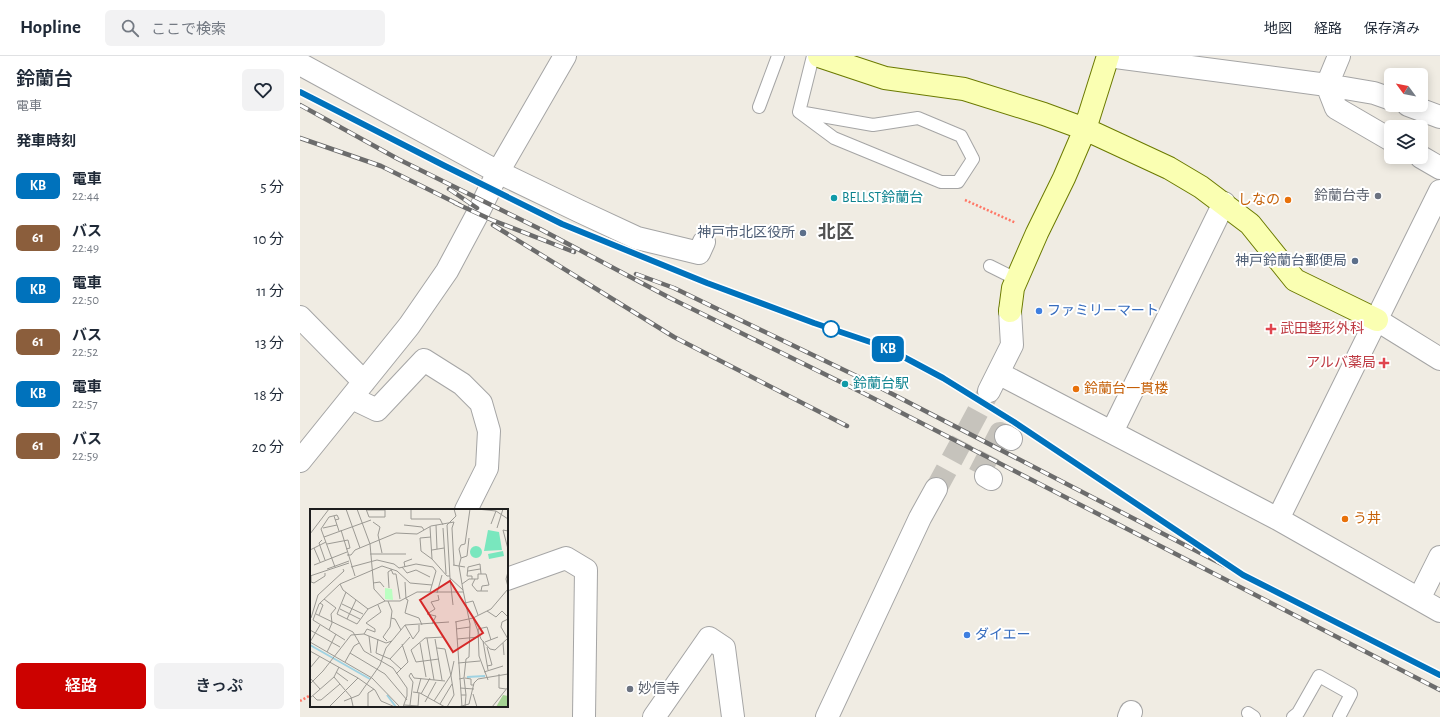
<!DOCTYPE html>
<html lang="ja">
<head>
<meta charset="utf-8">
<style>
	body { margin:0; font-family:"Alegreya Sans","Noto Sans JP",sans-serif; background:#f2f2f3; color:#1f2937; height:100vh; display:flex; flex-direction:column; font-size:15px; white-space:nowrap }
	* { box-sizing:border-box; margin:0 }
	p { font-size:13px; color:#747a83 }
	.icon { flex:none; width:22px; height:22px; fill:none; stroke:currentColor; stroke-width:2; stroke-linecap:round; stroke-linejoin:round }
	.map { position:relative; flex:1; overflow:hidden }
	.side { display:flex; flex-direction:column; background:#fff; width:300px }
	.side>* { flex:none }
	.badge { padding:0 8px; border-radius:6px; font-size:14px; line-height:26px }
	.needle { width:26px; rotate:302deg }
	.buttons { position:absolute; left:1084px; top:12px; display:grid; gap:8px }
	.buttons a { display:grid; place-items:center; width:44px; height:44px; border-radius:6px; background:#fff; box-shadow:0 2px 10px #0003; font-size:20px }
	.map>.badge { position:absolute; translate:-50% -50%; box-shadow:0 0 0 2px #fff }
	h2 { padding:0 16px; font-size:15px; line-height:36px }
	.round { display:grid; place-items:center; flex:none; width:42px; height:42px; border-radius:6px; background:#f2f2f3 }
	.overview { display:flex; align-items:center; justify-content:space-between; height:68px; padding:0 16px }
	h1 { font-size:19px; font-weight:600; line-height:30px }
	.action { display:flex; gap:8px; margin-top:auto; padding:8px 16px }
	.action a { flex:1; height:46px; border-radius:6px; background:#cc0200; color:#fff; font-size:16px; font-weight:600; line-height:46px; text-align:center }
	.action a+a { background:#f2f2f3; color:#1f2937 }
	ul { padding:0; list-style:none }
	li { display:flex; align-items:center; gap:12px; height:52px; padding:0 16px }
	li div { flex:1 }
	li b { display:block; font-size:15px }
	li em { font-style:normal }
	li .badge { min-width:44px; font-weight:700; text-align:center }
	header { display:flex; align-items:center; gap:24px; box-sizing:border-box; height:56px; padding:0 20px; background:#fff; border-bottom:1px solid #e0e1e3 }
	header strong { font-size:19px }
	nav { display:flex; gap:22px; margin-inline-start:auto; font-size:14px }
	.search { width:280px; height:36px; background:#f2f2f3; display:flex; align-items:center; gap:10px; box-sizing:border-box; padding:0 14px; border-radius:6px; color:#747a83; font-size:15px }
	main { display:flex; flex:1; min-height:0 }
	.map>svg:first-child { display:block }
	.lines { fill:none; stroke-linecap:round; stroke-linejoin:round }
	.street-tunnel { stroke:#c6c3bc; stroke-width:22; stroke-dasharray:22 11; stroke-linecap:butt }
	.lane-casing { stroke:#a5a5a5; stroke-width:14 }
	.street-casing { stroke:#a5a5a5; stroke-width:24 }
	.secondary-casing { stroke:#6b7a00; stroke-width:24 }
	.path { stroke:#ff7665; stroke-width:2.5; stroke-dasharray:2 2; stroke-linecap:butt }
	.lane { stroke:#fff; stroke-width:12 }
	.street { stroke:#fff; stroke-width:22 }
	.secondary { stroke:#faffb2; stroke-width:22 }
	.rail-casing { stroke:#6c6c6c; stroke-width:4.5 }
	.rail { stroke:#fff; stroke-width:3; stroke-dasharray:9; stroke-linecap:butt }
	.line-casing { stroke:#fff; stroke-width:9 }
	.line { stroke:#0072bc; stroke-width:6 }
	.worship-dot { fill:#6b7280; stroke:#fff; stroke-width:1.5 }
	.culture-dot { fill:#0f9aa8; stroke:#fff; stroke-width:1.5 }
	.food-dot { fill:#e8710a; stroke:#fff; stroke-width:1.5 }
	.service-dot { fill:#5c6f8a; stroke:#fff; stroke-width:1.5 }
	.shop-dot { fill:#3f7fe0; stroke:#fff; stroke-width:1.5 }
	.stop-dot { fill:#fff; stroke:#0072bc; stroke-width:2 }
	.health-dot { fill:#e0444e; stroke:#fff; stroke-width:1.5 }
	.labels { text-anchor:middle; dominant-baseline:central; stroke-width:4; stroke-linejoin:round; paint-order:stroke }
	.worship-label { font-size:14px; fill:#5b616d; stroke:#fff; text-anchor:end }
	.culture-label { font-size:14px; fill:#0d838f; stroke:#fff; text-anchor:start }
	.food-label { font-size:14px; fill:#c56008; stroke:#fff; text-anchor:start }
	.service-label { font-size:14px; fill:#4e5e75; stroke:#fff; text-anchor:end }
	.shop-label { font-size:14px; fill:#366cbe; stroke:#fff; text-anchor:start }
	.health-label { font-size:14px; fill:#be3a42; stroke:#fff; text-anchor:start }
	.district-label { font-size:18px; font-weight:bold; fill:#515151; stroke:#fff }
	.inset-river { fill:none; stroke:#9fd2e2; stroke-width:2 }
	.inset-road { fill:none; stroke:#9c9a94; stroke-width:1 }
	.view { fill:#d62828; fill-opacity:0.15; stroke:#d62828; stroke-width:2 }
	.inset-edge { fill:none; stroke:#1e1e1e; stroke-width:2 }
</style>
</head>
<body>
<header>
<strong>Hopline</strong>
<div class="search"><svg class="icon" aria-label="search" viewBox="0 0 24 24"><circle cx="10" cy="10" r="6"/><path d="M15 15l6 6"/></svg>ここで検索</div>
<nav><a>地図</a><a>経路</a><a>保存済み</a></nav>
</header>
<main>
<section class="side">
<div class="overview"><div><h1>鈴蘭台</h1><p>電車</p></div><a class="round"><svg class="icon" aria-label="heart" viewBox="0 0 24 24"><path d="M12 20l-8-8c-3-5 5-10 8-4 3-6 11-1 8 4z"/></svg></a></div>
<h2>発車時刻</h2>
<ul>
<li><span class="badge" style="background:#0072bc;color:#fff">KB</span><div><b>電車</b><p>22:44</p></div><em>5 分</em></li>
<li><span class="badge" style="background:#8b5e3c;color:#fff">61</span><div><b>バス</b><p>22:49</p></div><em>10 分</em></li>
<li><span class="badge" style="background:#0072bc;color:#fff">KB</span><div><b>電車</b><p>22:50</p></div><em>11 分</em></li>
<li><span class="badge" style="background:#8b5e3c;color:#fff">61</span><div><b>バス</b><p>22:52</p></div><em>13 分</em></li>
<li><span class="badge" style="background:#0072bc;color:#fff">KB</span><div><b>電車</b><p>22:57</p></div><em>18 分</em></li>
<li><span class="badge" style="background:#8b5e3c;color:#fff">61</span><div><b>バス</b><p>22:59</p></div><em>20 分</em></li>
</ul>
<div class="action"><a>経路</a><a>きっぷ</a></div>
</section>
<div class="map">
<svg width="1140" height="661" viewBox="0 0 1140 661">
	<rect width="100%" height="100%" fill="#f0ece3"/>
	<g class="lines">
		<path class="street-tunnel" d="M 679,418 L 700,377 L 711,383
			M 636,433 L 689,335"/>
		<defs>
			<path id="lane" d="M 459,51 L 478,0
				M 499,56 L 573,69 L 618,62 L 661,80 L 673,103 L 658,126 L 641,126 L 534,82 Z
				M 499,56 L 513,0
				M 690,210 L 716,223
				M 948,657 L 954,661
				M 993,661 L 998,657 L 1019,620 L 1051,638 L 1039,661"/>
			<path id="street" d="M 808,0 L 1027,29 L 1074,37 L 1091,43
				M 1039,0 L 1027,29 L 1036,52 L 1091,84
				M 0,8 L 198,116 L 279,155 L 337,182 L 399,197 L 404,186
				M 1108,49 L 1140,61
				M 1121,101 L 1140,112
				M 0,261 L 64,326
				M 1077,264 L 1140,303
				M 698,317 L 978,463 L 1140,555
				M 689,335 L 712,289 L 710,255
				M 52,342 L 77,354 L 124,304 L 162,328 L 181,347 L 189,375 L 187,412 L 166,454
				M 812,376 L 924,147
				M 706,380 L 711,383
				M 0,405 L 109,270 L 147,215 L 178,157 L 198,116 L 265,0
				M 686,420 L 691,423
				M 978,463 L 1140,135
				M 207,523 L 266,502 L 286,514 L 284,661
				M 1119,543 L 1140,501
				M 354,661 L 409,582 L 424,592 L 433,661
				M 527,661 L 620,462 L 636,433
				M 829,661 L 831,656"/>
			<path id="secondary" d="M 519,0 L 585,22 L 664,33 L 744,58 L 785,73 L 869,112 L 901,131 L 950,168 L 995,224 L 1077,264
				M 710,255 L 713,232 L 737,177 L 764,122 L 785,73 L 808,0"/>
		</defs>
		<use href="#lane" class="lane-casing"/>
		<use href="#street" class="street-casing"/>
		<use href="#secondary" class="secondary-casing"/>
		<path class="path" d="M 665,144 L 716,167
			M 0,645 L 11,639"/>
		<use href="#lane" class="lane"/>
		<use href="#street" class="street"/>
		<use href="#secondary" class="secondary"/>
		<defs>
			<path id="rail" d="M 0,36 L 145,110 L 262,168 L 382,217 L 514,267 L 585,291 L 643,322 L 714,366 L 910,497
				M 0,49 L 98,103 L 240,173 L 370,242 L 565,338 L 1140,634
				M 0,82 L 81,110 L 160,149
				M 149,133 L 177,152
				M 155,147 L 192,164 L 274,196
				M 193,169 L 374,281 L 547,370
				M 336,218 L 374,232 L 571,327 L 943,519 L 1140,619"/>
		</defs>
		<use href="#rail" class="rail-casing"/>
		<use href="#rail" class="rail"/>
	</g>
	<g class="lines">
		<defs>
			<path id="line" d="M 0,36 L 145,110 L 262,168 L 407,227 L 514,267 L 585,291 L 643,322 L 714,366 L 943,519 L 1140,619"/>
		</defs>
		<use href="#line" class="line-casing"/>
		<use href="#line" class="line"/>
	</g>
	<g class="worship-dot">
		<circle cx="1078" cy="140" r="4"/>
		<circle cx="330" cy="633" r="4"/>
	</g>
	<g class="culture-dot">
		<circle cx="534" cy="142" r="4"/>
		<circle cx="545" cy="328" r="4"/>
	</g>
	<g class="food-dot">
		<circle cx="988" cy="144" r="4"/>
		<circle cx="776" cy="333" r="4"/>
		<circle cx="1045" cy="463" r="4"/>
	</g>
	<g class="service-dot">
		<circle cx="503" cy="177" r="4"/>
		<circle cx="1055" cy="205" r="4"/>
	</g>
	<g class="shop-dot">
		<circle cx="739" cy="255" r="4"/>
		<circle cx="667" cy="579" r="4"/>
	</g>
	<circle class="stop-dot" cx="531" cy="273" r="8"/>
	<g class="health-dot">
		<path d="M969 267h4v4h4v4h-4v4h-4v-4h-4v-4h4z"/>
		<path d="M1082 301h4v4h4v4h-4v4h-4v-4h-4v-4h4z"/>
	</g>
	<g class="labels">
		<g class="worship-label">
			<text x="1070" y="140">鈴蘭台寺</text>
			<text x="338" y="633" text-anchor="start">妙信寺</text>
		</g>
		<g class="culture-label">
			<text x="542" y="142">BELLST鈴蘭台</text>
			<text x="553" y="328">鈴蘭台駅</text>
		</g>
		<g class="food-label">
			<text x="980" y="144" text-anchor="end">しなの</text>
			<text x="784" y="333">鈴蘭台一貫楼</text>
			<text x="1053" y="463">う丼</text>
		</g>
		<g class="service-label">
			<text x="495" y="177">神戸市北区役所</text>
			<text x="1047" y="205">神戸鈴蘭台郵便局</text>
		</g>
		<g class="shop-label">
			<text x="747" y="255">ファミリーマート</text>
			<text x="675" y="579">ダイエー</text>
		</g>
		<g class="health-label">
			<text x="980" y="273">武田整形外科</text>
			<text x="1076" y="307" text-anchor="end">アルバ薬局</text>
		</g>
		<g class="district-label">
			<text x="536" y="177">北区</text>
		</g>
	</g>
	<g transform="translate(10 453)">
		<rect width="198" height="198" fill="#f0ece3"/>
		<path d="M 193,186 L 198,187 L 198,198 L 186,198 Z" fill="#a5d393"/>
		<path d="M 75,79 L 82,80 L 83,91 L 75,90 Z" fill="#bbffc1"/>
		<path d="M 178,21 L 189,23 L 192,41 L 174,42 ZM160 43a6 6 0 1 1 12 0a6 6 0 1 1-12 0ZM 193,42 L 194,47 L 179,50 L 178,45 Z" fill="#79e7be"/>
		<path class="inset-river" d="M 0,136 L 60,170M 157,168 L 175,167M 77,186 L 86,198"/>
		<path class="inset-road" d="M 36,0 L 50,39M 47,0 L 60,35 L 64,80 L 75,92M 56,0 L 59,8 L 75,8 L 75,0M 101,0 L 101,10 L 130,10 L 133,16M 167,0 L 186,2 L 198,10M 56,1 L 75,1M 24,7 L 29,22M 63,13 L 70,18 L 68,26 L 72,44M 181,15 L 186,2M 94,16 L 112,18 L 114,21M 126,16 L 127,40M 120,18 L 122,50 L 137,67 L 140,67M 13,19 L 27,16M 133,19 L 136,65M 187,19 L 193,0M 31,21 L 45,67M 198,22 L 193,21 L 198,40M 0,25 L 19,0M 14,28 L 61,11M 121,28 L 110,29 L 111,42 L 122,50M 12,31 L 9,34 L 15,51M 17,35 L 38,31 L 40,39 L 36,40M 4,39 L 10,53M 0,41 L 16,33M 122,41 L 134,39M 60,45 L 96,45M 37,46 L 41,46 L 45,41 L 86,24 L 107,25 L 121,17 L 144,13M 151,49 L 149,40 L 151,36 L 155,35 L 160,0M 4,56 L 37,43M 143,56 L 155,58M 144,56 L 142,19 L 144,13M 25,58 L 11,20 L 19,8 L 27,6 L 29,10 L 25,11M 41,58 L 67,51 L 84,55 L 89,59 L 106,55 L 123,58 L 126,62 L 120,83M 92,58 L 97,64 L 106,61 L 120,68M 95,58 L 94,53 L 102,50M 17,60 L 39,52M 81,60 L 83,65 L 86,65 L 90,90M 158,62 L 170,60M 198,63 L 196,70 L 198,78M 0,67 L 39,54M 1,67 L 1,73 L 4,74 L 15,67 L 15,64M 140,69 L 153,81 L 160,115 L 159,148 L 156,150 L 154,169 L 149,170M 140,69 L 143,96M 140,69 L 137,16 L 146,7 L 144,0M 162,70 L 162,67 L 157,67 L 158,58 L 170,55 L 171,65M 165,70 L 162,76 L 167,82 L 178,82M 95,73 L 96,90 L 98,91 L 95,104 L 109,109 L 112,116M 63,74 L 70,73 L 74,78M 30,75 L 33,81 L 58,100M 152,75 L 159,70 L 168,70 L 168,65 L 176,65 L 179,76 L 172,77 L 171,82M 79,79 L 78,63 L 81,61M 153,81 L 149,57 L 151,49 L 157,47 L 159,29M 36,83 L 27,105 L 47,115 L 58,100 L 75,92 L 90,92 L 107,83 L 153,83M 127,84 L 132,66M 14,90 L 26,99 L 21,105 L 22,114 L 19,121M 155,94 L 163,92 L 168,106M 32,95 L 53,105M 30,100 L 50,110M 177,102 L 186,108 L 192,102 L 198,108M 6,105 L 43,123 L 54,142 L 83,159 L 97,179 L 97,187 L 93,198M 9,106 L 13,96 L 10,94M 1,109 L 8,86 L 34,62 L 33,60M 81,109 L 85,110 L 91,121M 163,109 L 171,130 L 180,140 L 185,141 L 197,130M 37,110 L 46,91M 145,113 L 163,109 L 181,100 L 198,80M 146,113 L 152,198M 122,115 L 126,107 L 117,105 L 125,100 L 121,93 L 129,91 L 128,86M 95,116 L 103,130 L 109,122 L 109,116M 146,120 L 160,118M 0,121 L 30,138M 54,125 L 57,120 L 65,123 L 65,120 L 56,114 L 71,103 L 68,96M 59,127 L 61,144M 117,129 L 124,171M 68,130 L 66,144 L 80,150 L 91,160M 125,130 L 132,171M 147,130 L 169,128M 198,130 L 191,118 L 192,113 L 198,110M 35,131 L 3,111 L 9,95 L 30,75 L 72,57 L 87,62 L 100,74 L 122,76M 77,132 L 73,128 L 80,118 L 82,102 L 78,92M 173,132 L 178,161M 0,133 L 10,116M 0,133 L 62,169 L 90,198M 175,133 L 188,128M 110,134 L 116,168M 193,134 L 194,146M 177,138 L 182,156 L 177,157M 127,139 L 135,140 L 141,167 L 144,186 L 137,198M 0,142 L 48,169 L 65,181 L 71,192 L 85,198M 17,143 L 26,125M 40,144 L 75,165 L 97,191M 80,150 L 100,128M 129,150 L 106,153 L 101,141 L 115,129 L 134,128M 35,153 L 44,137 L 49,134M 148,154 L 170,152M 0,159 L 10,147M 26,163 L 38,172M 174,163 L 193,157M 86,165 L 98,153 L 92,135M 189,165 L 189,179 L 196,180M 24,168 L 41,188 L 43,197M 0,169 L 10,180M 155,169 L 161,170 L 161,176 L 164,176M 178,171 L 169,147 L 168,120 L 177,118 L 181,131M 0,175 L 13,162 L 41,126 L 54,125 L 76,134 L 82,132M 150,179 L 164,180M 103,183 L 110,184 L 135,198M 107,184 L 111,169M 111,185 L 120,169M 163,185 L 167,198M 151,186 L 156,186 L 154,169M 3,187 L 7,191 L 11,191 L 30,175M 0,189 L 24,168 L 29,158M 34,192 L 49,186 L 70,156 L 76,139 L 95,116 L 139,113M 124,192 L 141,166 L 144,152M 115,193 L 126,173M 130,195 L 142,175M 94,196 L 108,197 L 109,184M 100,196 L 103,173 L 99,167 L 101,164 L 104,169 L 135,172M 19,198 L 48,169M 58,198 L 58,184 L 64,180M 148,198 L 159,195 L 164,174 L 168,170 L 198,165M 155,198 L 156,186M 182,198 L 198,178"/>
		<path class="view" d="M 140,72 L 173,124 L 143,143 L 110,91 Z"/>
		<rect width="198" height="198" class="inset-edge"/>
	</g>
</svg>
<div class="buttons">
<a><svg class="needle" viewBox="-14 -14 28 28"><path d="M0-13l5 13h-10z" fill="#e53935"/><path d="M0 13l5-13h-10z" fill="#747a83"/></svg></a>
<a><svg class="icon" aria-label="layers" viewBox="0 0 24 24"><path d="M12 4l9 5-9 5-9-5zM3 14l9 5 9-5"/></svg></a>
</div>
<b class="badge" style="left:588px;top:293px;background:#0072bc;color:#fff">KB</b>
</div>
</main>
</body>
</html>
